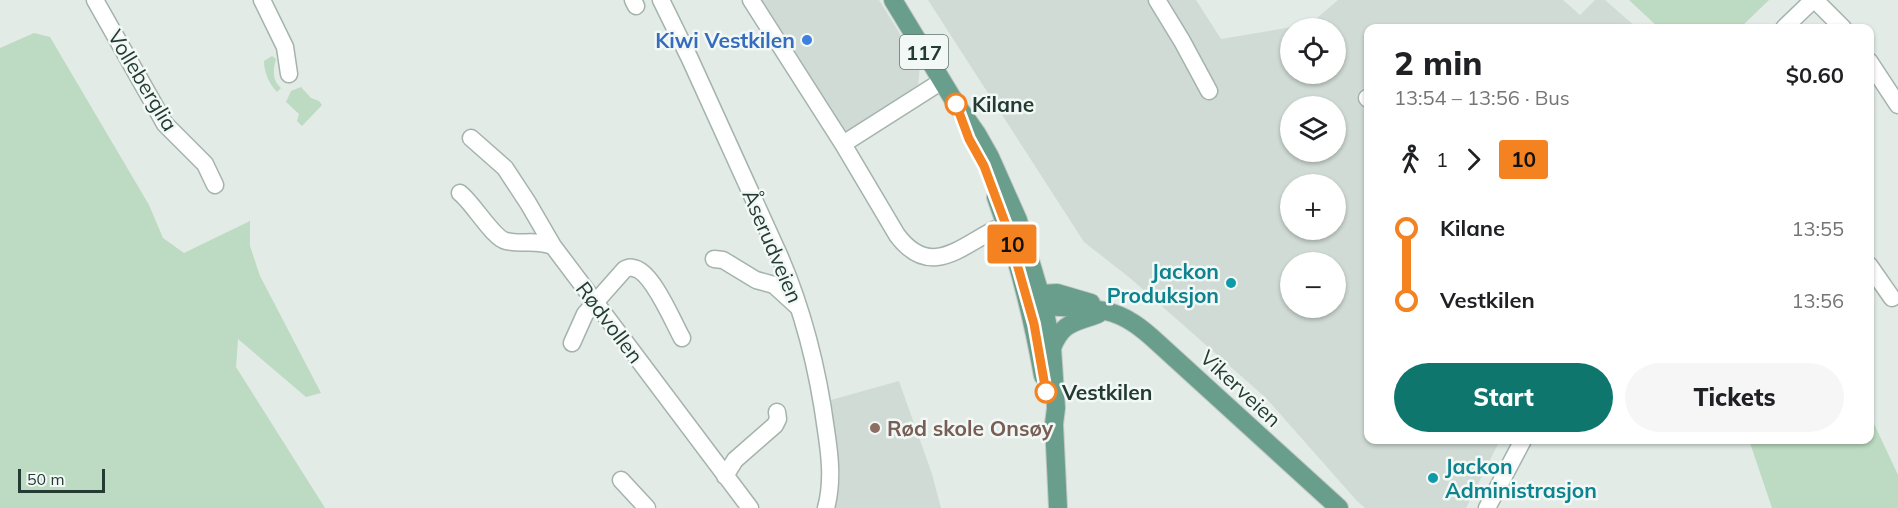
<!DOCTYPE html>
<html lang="en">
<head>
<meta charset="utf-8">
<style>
	body { margin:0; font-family:Mulish,sans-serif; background:#f6f6f6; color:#202124; height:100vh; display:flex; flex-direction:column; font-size:22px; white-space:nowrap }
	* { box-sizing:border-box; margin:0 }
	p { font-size:20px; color:#757577 }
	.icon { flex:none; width:33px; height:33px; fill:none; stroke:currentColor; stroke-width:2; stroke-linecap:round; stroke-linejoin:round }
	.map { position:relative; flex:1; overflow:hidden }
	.drawer { position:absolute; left:1364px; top:24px; width:510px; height:420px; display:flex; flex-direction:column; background:#fff; border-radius:12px; box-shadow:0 2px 4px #0004 }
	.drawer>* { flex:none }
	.badge { padding:0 12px; border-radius:4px; font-size:21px; line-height:39px }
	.fabs { position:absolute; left:1280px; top:18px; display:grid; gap:12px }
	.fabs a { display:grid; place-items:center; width:66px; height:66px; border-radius:50%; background:#fff; box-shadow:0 2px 4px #0004; font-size:30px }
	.scale { position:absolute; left:18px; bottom:15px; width:87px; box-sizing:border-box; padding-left:6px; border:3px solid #233b33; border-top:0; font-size:16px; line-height:21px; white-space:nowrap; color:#233b33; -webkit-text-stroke:4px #f2f8f5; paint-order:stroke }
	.map>.badge { position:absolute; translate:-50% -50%; box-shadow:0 0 0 3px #fff }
	.legs { display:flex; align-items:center; gap:9px; height:66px; padding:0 30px; font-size:20px }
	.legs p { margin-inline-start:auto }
	.headline { display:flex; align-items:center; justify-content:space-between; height:102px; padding:0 30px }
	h1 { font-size:33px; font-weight:800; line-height:45px }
	.primary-button { display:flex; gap:12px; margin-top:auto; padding:12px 30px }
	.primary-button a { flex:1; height:69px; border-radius:36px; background:#0f766e; color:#fff; font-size:24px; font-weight:800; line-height:69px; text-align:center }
	.primary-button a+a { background:#f6f6f6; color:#202124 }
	ul { padding:0 30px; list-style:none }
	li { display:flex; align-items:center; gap:21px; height:72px; font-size:22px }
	li i { display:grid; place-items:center; width:9px; height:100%; margin:0 8px; background:currentColor }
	li i::after { content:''; width:15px; height:15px; margin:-8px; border:4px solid; border-radius:50%; background:#fff }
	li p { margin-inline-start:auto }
	li:first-child i { background:linear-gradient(#0000 50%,currentColor 0) }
	li:last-child i { background:linear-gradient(currentColor 50%,#0000 0) }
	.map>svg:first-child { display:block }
	.built { fill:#d0dbd5; fill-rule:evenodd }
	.green { fill:#bcdbc2 }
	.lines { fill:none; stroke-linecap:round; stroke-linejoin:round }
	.minor-casing { stroke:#a5b3ad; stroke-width:19 }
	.major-casing { stroke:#c1c8c6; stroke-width:20 }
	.minor { stroke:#fff; stroke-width:16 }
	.major { stroke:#699e8c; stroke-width:18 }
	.line-1-casing { stroke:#fff; stroke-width:14 }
	.line-1 { stroke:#f58220; stroke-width:9 }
	.shop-dot { fill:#3f7fe0; stroke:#f2f8f5; stroke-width:2 }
	.stop-1-dot { fill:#fff; stroke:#f58220; stroke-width:3 }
	.culture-dot { fill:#0f9aa8; stroke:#f2f8f5; stroke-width:2 }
	.education-dot { fill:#8d6e63; stroke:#f2f8f5; stroke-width:2 }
	.labels { text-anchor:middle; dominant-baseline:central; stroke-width:5; stroke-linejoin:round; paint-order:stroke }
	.shield { fill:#f2f8f5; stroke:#61746d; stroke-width:1.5 }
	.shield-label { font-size:20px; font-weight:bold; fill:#233b33 }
	.shop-label { font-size:21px; font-weight:bold; fill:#366cbe; stroke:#f2f8f5; text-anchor:end }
	.street-label { font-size:21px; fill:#233b33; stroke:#f2f8f5 }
	.stop-label { font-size:21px; font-weight:bold; fill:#233b33; stroke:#f2f8f5; text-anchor:start }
	.culture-label { font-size:21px; font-weight:bold; fill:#0d838f; stroke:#f2f8f5; text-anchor:end }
	.education-label { font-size:21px; font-weight:bold; fill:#785e54; stroke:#f2f8f5; text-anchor:start }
</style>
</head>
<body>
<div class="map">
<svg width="1898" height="508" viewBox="0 0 1898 508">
	<rect width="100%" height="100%" fill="#e2ebe6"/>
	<path class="built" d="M 744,0 L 879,0 L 920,66 L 918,85 L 877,115 L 832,142 Z
		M 928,0 L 1196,0 L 1221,39 L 1310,24 L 1338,0 L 1563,0 L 1580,15 L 1595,0 L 1605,0 L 1637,28 L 1368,28 L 1368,440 L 1500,440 L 1466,508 L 1365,508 L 1357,501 L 1266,398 L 1130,278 L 1084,242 ZM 1290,28 L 1335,28 L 1335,74 L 1290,74 ZM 1290,106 L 1335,106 L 1335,152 L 1290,152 ZM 1290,184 L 1335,184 L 1335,230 L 1290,230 ZM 1290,262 L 1335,262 L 1335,308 L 1290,308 Z
		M 899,381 L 932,474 L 941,508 L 834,508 L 839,489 L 840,474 L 831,400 Z"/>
	<path class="green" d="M 1629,0 L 1769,0 L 1740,28 L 1659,28 Z
		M 34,33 L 50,37 L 149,205 L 163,238 L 184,253 L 250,221 L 250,246 L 260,276 L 321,393 L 306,397 L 238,339 L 236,367 L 325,508 L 0,508 L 0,48 Z
		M 272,56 L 276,59 C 273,70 272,80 281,88 L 277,92 C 269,84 264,72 264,61 Z
		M 301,87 L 311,98 L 319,101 L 322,105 L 302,126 L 297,121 L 299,114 L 286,102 L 291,91 Z
		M 1869,413 L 1898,475 L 1898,508 L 1772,508 L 1749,440 L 1869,440 Z"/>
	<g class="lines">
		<defs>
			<path id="minor" d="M 95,0 L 165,124 L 205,164 L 215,185
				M 262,0 L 285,47 L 289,74
				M 633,0 L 636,6
				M 661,0 L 690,59 L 780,257 C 804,313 818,370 826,430 C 830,456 833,482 826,508
				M 751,0 L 843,144 L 897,235 C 931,281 963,244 1000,227
				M 1157,0 L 1182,41 L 1209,91
				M 1815,0 L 1843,28
				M 1784,28 L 1813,0
				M 1869,61 L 1898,105
				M 1367,98 L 1368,99
				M 471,138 L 505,168 L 528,203 L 553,246 L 750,508
				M 843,144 L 942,81
				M 460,193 C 473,203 493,238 506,241 C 522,245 535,239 553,246
				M 714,259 L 723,260 L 756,280 L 774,285 L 797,306
				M 1869,265 L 1892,298
				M 572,343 L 585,314 L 624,270 C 627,268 630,267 633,268 C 652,270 673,322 682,338
				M 725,476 L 735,460 L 775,425 L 778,419 L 777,412
				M 621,480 L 647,508
				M 1487,508 L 1523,440"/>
			<path id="major" d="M 893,0 L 956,104 L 977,134 L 990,157 L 1018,220 L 1044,307 L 1052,348 L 1056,408 L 1054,424 L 1058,508
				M 996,197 C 1017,255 1032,314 1043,376
				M 1033,300 L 1041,294 L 1057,293 L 1091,303
				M 1029,303 C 1054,309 1080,306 1105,311 C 1126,315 1143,329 1158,343 L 1339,508
				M 1052,348 C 1062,322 1074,323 1098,314"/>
		</defs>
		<use href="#minor" class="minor-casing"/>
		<use href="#major" class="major-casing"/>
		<use href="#minor" class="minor"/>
		<use href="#major" class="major"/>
	</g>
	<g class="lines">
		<defs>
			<path id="line-1" d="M 956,104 L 969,139 L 984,166 L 1006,225 L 1034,324 L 1046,392"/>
		</defs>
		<use href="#line-1" class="line-1-casing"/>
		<use href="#line-1" class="line-1"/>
	</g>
	<circle class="shop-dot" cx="807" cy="40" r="6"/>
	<g class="stop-1-dot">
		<circle cx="956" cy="104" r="10"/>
		<circle cx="1046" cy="392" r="10"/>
	</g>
	<g class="culture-dot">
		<circle cx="1231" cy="283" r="6"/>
		<circle cx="1433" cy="478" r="6"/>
	</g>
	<circle class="education-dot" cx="875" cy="428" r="6"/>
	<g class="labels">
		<rect class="shield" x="900" y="35" width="48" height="34" rx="4.5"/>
		<g class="shield-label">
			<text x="924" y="52">117</text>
		</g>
		<g class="shop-label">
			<text x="795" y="40">Kiwi Vestkilen</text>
		</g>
		<g class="street-label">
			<text transform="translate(143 80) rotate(59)">Volleberglia</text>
			<text transform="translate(773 246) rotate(67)">Åserudveien</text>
			<text transform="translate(610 322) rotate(53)">Rødvollen</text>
			<text transform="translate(1241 388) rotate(43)">Vikerveien</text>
		</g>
		<g class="stop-label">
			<text x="972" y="104">Kilane</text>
			<text x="1062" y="392">Vestkilen</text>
		</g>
		<g class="culture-label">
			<text x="1219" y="271">Jackon<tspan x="1219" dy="24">Produksjon</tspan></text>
			<text x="1445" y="466" text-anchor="start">Jackon<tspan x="1445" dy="24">Administrasjon</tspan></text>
		</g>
		<g class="education-label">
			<text x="887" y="428">Rød skole Onsøy</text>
		</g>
	</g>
</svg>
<div class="fabs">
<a><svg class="icon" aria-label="locate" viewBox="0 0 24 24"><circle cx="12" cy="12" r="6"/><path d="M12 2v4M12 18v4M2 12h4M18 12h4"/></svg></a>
<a><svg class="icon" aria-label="layers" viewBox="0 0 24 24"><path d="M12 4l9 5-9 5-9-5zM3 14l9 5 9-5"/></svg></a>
<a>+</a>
<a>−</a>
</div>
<div class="scale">50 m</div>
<b class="badge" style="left:1012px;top:244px;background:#f58220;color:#111">10</b>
<section class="drawer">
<div class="headline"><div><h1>2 min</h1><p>13:54 – 13:56 · Bus</p></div><b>$0.60</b></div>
<div class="legs"><svg class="icon" aria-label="walk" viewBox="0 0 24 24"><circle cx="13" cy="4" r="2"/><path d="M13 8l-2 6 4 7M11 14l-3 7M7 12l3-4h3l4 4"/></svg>1<svg class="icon" aria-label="forward" viewBox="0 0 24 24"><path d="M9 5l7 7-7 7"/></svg><b class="badge" style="background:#f58220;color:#111">10</b></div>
<ul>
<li><i style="color:#f58220"></i><b>Kilane</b><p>13:55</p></li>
<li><i style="color:#f58220"></i><b>Vestkilen</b><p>13:56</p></li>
</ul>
<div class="primary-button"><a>Start</a><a>Tickets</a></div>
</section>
</div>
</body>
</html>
